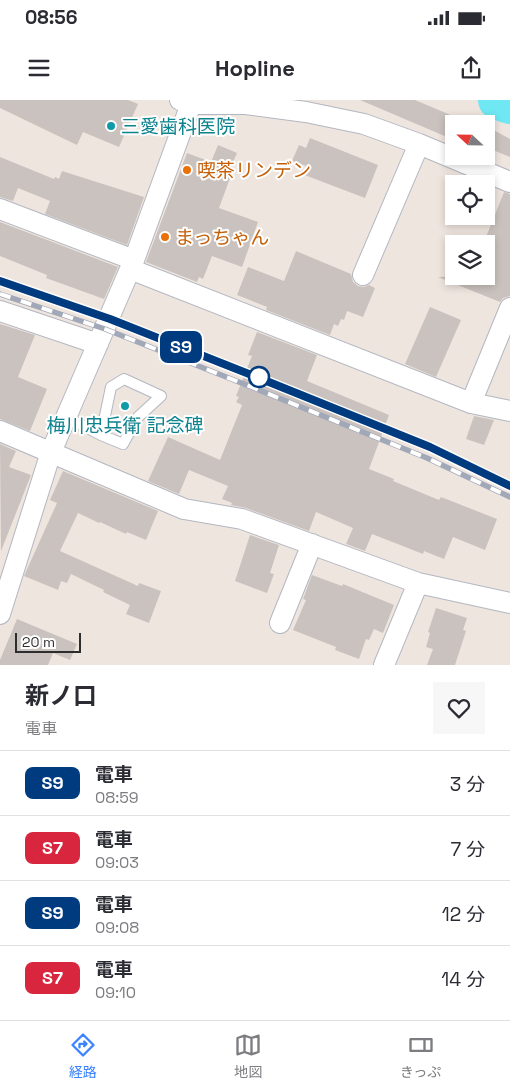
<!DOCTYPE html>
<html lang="ja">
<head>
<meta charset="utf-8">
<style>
	body { margin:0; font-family:"Space Grotesk","Noto Sans JP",sans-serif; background:#f7f7f7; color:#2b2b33; height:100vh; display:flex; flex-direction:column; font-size:19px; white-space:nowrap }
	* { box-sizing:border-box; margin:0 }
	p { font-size:16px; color:#7c7c81 }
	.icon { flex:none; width:28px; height:28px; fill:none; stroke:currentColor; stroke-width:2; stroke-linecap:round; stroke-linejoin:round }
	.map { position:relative; height:565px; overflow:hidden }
	.panel { display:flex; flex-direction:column; background:#fff; flex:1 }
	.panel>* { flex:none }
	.badge { padding:0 10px; border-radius:8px; font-size:18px; line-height:32px }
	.needle { width:32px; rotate:292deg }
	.controls { position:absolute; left:445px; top:15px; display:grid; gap:10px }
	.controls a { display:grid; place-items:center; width:50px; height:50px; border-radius:0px; background:#fff; box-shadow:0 2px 8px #0003; font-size:25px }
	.scale { position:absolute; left:15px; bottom:12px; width:66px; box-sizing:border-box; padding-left:5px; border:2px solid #2d2d2d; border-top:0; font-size:14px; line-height:18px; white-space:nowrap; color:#2d2d2d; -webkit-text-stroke:4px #fff; paint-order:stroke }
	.map>.badge { position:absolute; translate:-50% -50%; box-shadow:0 0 0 2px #fff }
	.round { display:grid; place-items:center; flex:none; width:52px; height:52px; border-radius:0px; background:#f7f7f7 }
	.head { display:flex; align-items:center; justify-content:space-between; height:85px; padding:0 25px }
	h1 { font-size:24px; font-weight:700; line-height:38px }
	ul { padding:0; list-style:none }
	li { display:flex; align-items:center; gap:15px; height:65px; padding:0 25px; border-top:1px solid #e1e1e2 }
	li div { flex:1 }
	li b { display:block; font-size:19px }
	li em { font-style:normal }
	li .badge { min-width:55px; font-weight:700; text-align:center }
	.status { display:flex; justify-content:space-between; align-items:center; height:35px; padding:0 25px; background:#fff; direction:ltr }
	.status svg { height:14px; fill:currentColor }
	header { display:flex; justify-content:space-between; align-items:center; height:65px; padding:0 25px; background:#fff; font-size:22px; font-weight:700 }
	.dock { display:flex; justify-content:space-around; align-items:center; height:70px; border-top:1px solid #e1e1e2; background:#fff; font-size:14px; color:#7c7c81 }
	.dock a { display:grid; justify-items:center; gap:2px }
	.dock .on { color:#3c83ff }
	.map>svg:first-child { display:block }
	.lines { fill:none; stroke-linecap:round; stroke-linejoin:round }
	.river { stroke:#6fe8f4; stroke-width:40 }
	.building { fill:#cac2be }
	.service-casing { stroke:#b3b7c1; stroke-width:12 }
	.minor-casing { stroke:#b3b7c1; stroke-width:22 }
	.service { stroke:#fff; stroke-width:10 }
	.minor { stroke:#fff; stroke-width:20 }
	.rail-casing { stroke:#a1a8b8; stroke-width:5.5 }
	.rail { stroke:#fff; stroke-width:4; stroke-dasharray:11; stroke-linecap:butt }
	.line-casing { stroke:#fff; stroke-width:11 }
	.line { stroke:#003b80; stroke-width:8 }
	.culture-dot { fill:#0f9aa8; stroke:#fff; stroke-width:2 }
	.food-dot { fill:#e8710a; stroke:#fff; stroke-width:2 }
	.stop-dot { fill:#fff; stroke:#003b80; stroke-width:2.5 }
	.labels { text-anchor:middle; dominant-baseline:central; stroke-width:4; stroke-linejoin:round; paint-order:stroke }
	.culture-label { font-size:19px; fill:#0d838f; stroke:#fff; text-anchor:start }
	.food-label { font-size:19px; fill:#c56008; stroke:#fff; text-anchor:start }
</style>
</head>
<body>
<div class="status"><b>08:56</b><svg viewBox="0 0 49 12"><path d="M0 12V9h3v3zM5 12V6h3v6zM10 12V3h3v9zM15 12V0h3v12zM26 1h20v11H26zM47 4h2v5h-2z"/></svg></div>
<header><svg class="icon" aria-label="menu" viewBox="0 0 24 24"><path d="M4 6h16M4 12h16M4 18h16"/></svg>Hopline<svg class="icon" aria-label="share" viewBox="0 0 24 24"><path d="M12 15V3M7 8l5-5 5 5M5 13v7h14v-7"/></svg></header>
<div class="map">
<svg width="510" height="565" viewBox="0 0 510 565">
	<rect width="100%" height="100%" fill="#efe5df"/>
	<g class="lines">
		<path class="river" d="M 498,0 L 510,4"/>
	</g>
	<path class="building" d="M 0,0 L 128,0 L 138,4 L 119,47 L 83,32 L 77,45 L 0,8 Z
		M 360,0 L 415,0 L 460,19 L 461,16 L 477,24 L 454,24 L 454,40 Z
		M 486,28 L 489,30 L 490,28 L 510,39 L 510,57 L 493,50 L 491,56 L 486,54 Z
		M 310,38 L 378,65 L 365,98 L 302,74 L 306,66 L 292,61 L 299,45 L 306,48 Z
		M 218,45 L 237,53 L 230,69 L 233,70 L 219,108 L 258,122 L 242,167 L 212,156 L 203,179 L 199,177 L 197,182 L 146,162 L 187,53 L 211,62 Z
		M 0,57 L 54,79 L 55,77 L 59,79 L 62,71 L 144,97 L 127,145 L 45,114 L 50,101 L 18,88 L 13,101 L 0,97 Z
		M 504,92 L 510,94 L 510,196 L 503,198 L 500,202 L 438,177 L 486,176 L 486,137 Z
		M 0,122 L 118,167 L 104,199 L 46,178 L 47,175 L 0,156 Z
		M 296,151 L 351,174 L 353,182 L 358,186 L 364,187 L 369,185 L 375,188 L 363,217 L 347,211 L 344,220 L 341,219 L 338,226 L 334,224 L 330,235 L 266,210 L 267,207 L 237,195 L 248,167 L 284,181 Z
		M 430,207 L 461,220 L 436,277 L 405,264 Z
		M 0,224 L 35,235 L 18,277 L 47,289 L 30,331 L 0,319 Z
		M 257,232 L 317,255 L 307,281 L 389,315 L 369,369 L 394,379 L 393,381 L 439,400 L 441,397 L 497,419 L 485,450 L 453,437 L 444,459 L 424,451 L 423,454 L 372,434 L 365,451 L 346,444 L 353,428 L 316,412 L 309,431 L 246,408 L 231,405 L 232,403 L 222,399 L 228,386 L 189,370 L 179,394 L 148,381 L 168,337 L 220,360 L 242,305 L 236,302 L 239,297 L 236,296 L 252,256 L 248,255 Z
		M 474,316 L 494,320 L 484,345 L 466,339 Z
		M 0,344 L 16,351 L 9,367 L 31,375 L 1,451 Z
		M 63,371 L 158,411 L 146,440 L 127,432 L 126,434 L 100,422 L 99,423 L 78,413 L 60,451 L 138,486 L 139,483 L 161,491 L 149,523 L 126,514 L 130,505 L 103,492 L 104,490 L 71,474 L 67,483 L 61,481 L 58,490 L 24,476 L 57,403 L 50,400 Z
		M 250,435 L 279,445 L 270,473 L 274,474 L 267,493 L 235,481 Z
		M 312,475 L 342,486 L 343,484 L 394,505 L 383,533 L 374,529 L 369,540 L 366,539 L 359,559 L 335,550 L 336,547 L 293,530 L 306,500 L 303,499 Z
		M 436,508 L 467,518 L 463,530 L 466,531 L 455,565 L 427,565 L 433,549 L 426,547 L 430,533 L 428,532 Z
		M 17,519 L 77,544 L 70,560 L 53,553 L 48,565 L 0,565 L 0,560 Z"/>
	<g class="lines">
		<defs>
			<path id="service" d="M 66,317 L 101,335 L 123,344 L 138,317 L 161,296 L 124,279 L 111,287 L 101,335"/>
			<path id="minor" d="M 180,0 L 191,4 L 246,4 L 306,12 L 364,24 L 419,44 L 510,82
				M 0,109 L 134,160
				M 130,169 L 471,303 L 510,311
				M 363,175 L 419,44
				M 0,211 L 98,244
				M 471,303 L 510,208
				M 0,331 L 184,409 L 242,419 L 418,483 L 510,503
				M 0,514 L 51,352 L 134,160 L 191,4
				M 280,523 L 312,444
				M 384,565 L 418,483"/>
		</defs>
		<use href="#service" class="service-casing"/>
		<use href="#minor" class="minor-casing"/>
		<use href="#service" class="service"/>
		<use href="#minor" class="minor"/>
		<defs>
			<path id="rail" d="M 0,181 C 173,240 345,307 510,386
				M 0,194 L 105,229 L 254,288 L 427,358 L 510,397"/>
		</defs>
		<use href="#rail" class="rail-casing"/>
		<use href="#rail" class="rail"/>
	</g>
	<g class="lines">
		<defs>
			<path id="line" d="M 0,181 L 110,219 L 259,278 L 430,347 L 510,386"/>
		</defs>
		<use href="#line" class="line-casing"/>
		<use href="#line" class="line"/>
	</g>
	<g class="culture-dot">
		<circle cx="111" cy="26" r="5"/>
		<circle cx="125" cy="306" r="5"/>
	</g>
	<g class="food-dot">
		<circle cx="187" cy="70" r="5"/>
		<circle cx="165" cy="137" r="5"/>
	</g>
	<circle class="stop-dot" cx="259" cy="277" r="10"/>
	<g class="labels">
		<g class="culture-label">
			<text x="121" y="26">三愛歯科医院</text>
			<text x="125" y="325" text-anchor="middle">梅川忠兵衛 記念碑</text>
		</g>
		<g class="food-label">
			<text x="197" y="70">喫茶リンデン</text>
			<text x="175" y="137">まっちゃん</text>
		</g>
	</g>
</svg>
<div class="controls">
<a><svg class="needle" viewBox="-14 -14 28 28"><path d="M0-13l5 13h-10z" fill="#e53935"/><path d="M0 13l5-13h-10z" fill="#7c7c81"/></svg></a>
<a><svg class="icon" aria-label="locate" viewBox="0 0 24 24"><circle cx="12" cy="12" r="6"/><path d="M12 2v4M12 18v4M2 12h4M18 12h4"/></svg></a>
<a><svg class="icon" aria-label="layers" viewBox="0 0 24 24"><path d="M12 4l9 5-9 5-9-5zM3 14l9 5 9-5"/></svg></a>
</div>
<div class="scale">20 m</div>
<b class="badge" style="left:181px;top:247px;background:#003b80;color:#fff">S9</b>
</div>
<section class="panel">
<div class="head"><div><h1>新ノ口</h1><p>電車</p></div><a class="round"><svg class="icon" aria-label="heart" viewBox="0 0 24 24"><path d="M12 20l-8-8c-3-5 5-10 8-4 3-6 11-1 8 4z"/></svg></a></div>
<ul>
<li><span class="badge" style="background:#003b80;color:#fff">S9</span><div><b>電車</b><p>08:59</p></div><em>3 分</em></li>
<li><span class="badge" style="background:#d7263d;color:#fff">S7</span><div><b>電車</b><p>09:03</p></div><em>7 分</em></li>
<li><span class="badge" style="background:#003b80;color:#fff">S9</span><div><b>電車</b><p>09:08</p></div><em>12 分</em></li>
<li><span class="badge" style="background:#d7263d;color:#fff">S7</span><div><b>電車</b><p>09:10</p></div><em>14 分</em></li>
</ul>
</section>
<nav class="dock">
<a class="on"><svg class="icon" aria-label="directions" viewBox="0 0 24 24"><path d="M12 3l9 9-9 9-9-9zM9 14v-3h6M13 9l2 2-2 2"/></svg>経路</a>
<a><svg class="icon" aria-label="map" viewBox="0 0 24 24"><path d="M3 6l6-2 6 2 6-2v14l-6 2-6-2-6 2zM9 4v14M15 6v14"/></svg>地図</a>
<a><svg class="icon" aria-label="tickets" viewBox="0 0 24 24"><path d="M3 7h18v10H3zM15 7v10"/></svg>きっぷ</a>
</nav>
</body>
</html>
